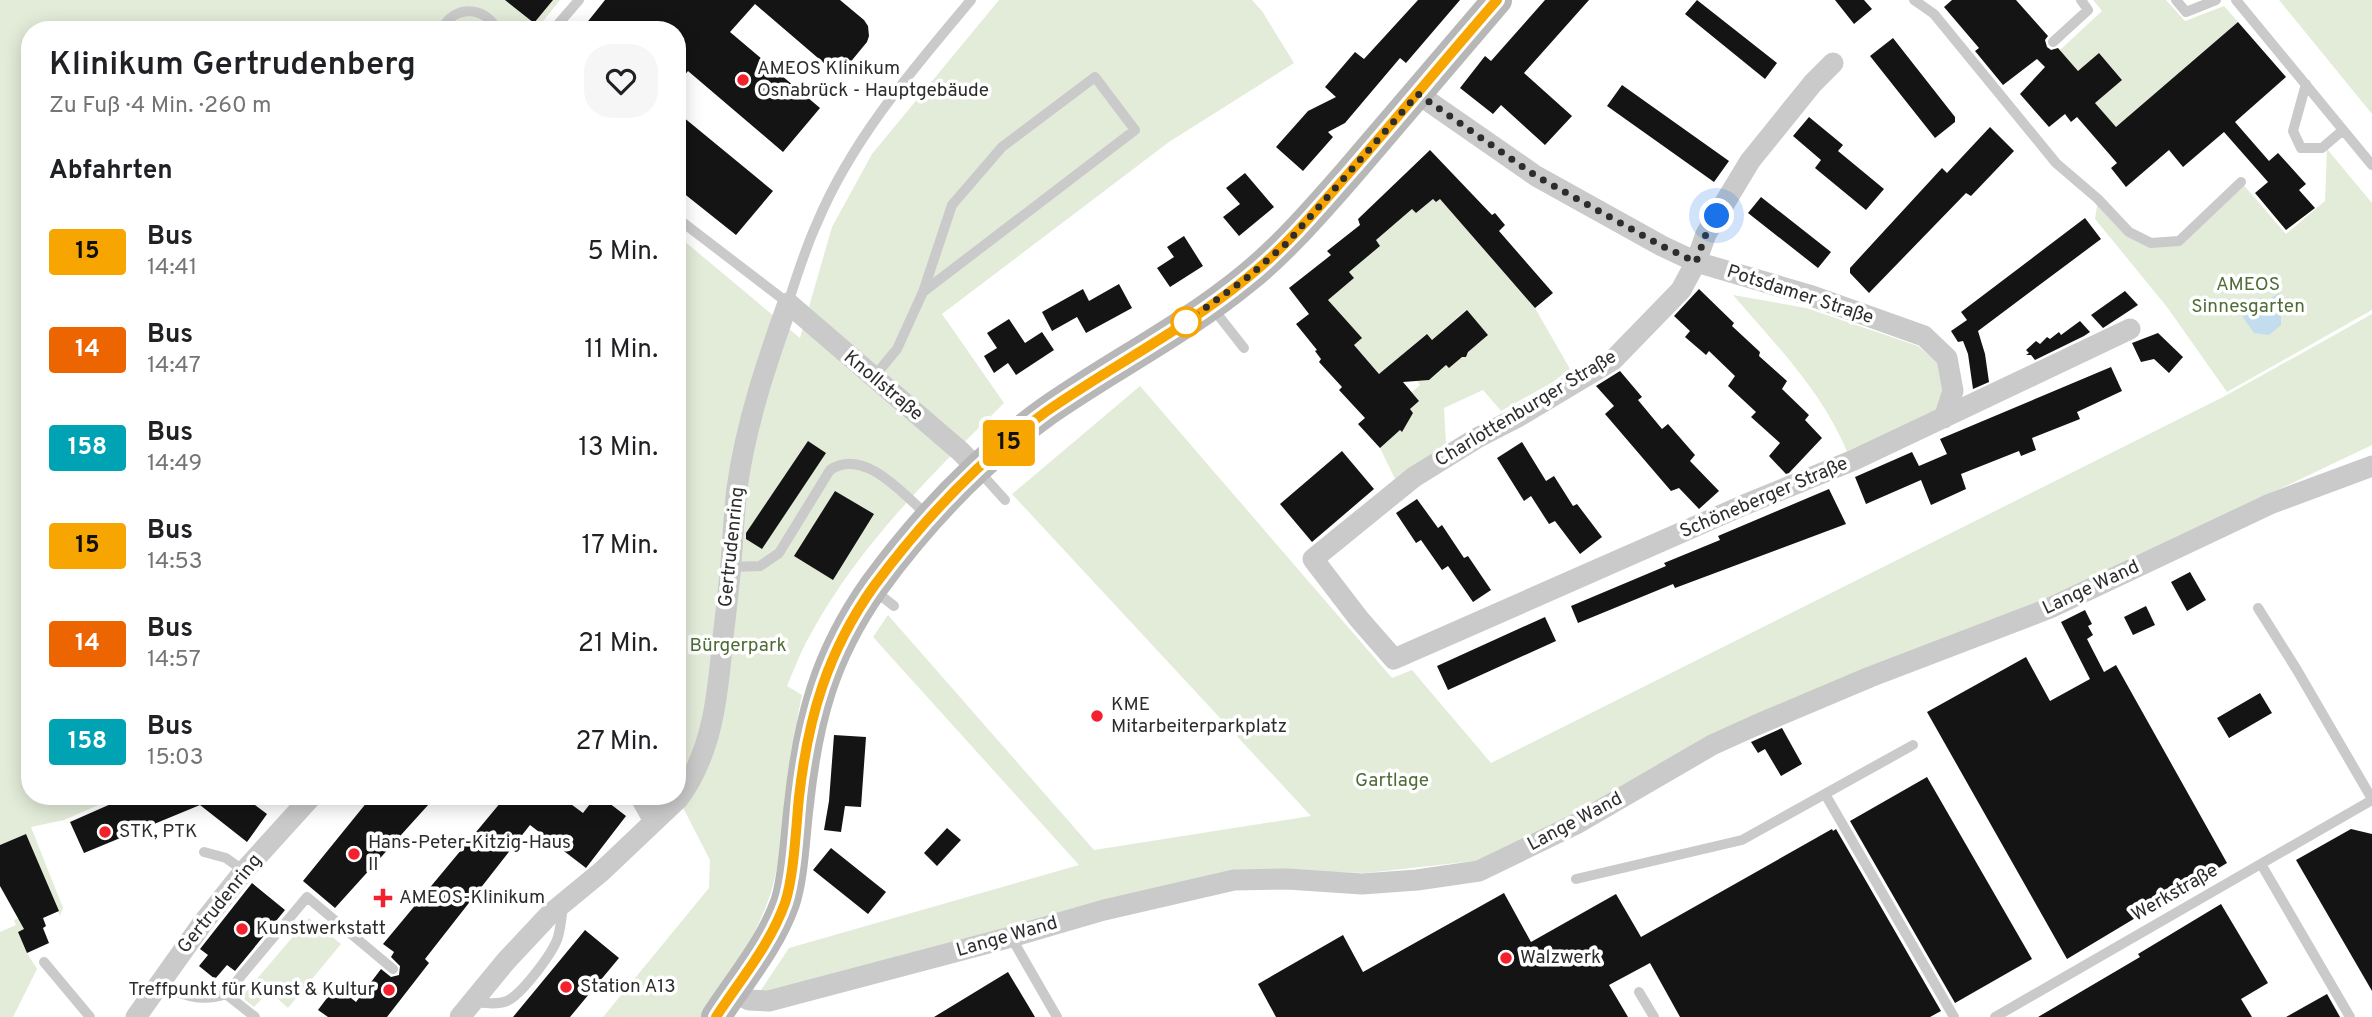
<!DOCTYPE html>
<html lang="de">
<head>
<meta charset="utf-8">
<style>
	body { margin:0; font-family:Overpass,sans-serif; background:#f6f6f6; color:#202124; height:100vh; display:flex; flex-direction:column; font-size:26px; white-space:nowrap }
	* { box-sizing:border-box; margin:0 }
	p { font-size:23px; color:#757577 }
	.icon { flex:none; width:38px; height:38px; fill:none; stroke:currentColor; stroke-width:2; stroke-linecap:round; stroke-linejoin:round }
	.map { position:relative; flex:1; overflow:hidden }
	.sheet { position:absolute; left:21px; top:21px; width:665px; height:784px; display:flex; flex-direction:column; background:#fff; border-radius:28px; box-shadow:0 4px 18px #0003 }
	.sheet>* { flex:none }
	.badge { padding:0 14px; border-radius:5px; font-size:24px; line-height:46px }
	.you { position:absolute; width:35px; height:35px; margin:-18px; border:5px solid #fff; border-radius:50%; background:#1a73e8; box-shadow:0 0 0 10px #1a73e833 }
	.map>.badge { position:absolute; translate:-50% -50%; box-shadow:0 0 0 4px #fff }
	h2 { padding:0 28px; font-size:26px; line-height:63px }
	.round { display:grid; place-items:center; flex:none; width:74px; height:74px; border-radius:28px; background:#f6f6f6 }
	.summary { display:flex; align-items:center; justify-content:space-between; height:119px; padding:0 28px }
	h1 { font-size:33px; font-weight:600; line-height:52px }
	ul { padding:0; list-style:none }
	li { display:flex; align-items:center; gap:21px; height:98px; padding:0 28px }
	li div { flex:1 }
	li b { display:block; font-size:26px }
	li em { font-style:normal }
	li .badge { min-width:77px; font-weight:700; text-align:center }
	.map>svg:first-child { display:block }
	.green { fill:#e3ecd9 }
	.water { fill:#c4ddee }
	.building { fill:#141414 }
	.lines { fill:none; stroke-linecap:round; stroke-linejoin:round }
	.lane { stroke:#cacaca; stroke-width:10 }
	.street { stroke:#cacaca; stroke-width:21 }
	.secondary { stroke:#b7b7b7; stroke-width:30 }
	.line-casing { stroke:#fff; stroke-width:16 }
	.line { stroke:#f7a500; stroke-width:10 }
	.walk { stroke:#2d2d2d; stroke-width:7; stroke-dasharray:0 12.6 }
	.poi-dot { fill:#f2212d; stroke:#fff; stroke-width:2.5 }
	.stop-dot { fill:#fff; stroke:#f7a500; stroke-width:3.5 }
	.labels { text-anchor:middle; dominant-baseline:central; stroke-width:7; stroke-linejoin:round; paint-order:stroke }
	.poi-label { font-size:19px; fill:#2d2d2d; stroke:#fff; text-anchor:start }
	.park-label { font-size:19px; fill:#4f6c37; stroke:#fff }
	.street-label { font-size:19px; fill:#2d2d2d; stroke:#fff }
</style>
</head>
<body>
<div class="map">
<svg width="2372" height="1017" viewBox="0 0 2372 1017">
	<rect width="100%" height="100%" fill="#fff"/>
	<path class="green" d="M 0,0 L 560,0 L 536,30 L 30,30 L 30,796 L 119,796 L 64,820 L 31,827 L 63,908 L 60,916 L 26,834 L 0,845 Z
		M 999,0 L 1252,0 L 1262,11 L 1294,63 L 1169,142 L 942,314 L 1004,403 C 931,475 858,546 809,637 C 800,653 794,670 787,686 L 802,695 C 788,757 789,822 773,885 C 760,933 729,975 704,1017 L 603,1017 L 709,888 L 710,860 L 677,796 L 677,235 L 800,338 L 832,227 L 872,154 Z
		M 2093,0 L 2166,0 L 2185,21 L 2224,6 L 2238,22 L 2128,117 L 2148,140 L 2101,121 L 2106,116 L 2095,103 L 2122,79 L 2099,53 L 2078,71 L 2060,50 L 2102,11 Z
		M 2279,0 L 2372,0 L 2372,114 Z
		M 2327,149 L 2372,203 L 2372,310 L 2227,392 L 2167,307 L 2095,219 L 2098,199 L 2129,232 L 2151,243 L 2178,241 L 2241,182 L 2286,234 L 2325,201 Z
		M 1433,199 L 1436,202 L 1440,199 L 1535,308 L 1570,369 L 1553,382 L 1501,411 L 1483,390 L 1444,408 L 1446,444 L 1395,479 L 1380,448 L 1395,434 L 1397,427 L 1402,431 L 1413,413 L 1410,409 L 1419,401 L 1412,392 L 1420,385 L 1417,381 L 1429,380 L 1435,365 L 1440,370 L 1446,365 L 1449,368 L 1457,361 L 1455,357 L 1466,357 L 1473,341 L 1477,345 L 1488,335 L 1466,310 L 1432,340 L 1426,334 L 1389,366 L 1381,376 L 1354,345 L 1361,338 L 1328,300 L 1354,278 L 1349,272 L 1380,246 L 1376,240 L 1412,209 L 1416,213 Z
		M 1733,295 L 1806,308 L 1918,346 L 1939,364 L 1945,392 L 1937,414 L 1848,454 C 1823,392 1776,345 1733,295 Z
		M 2372,314 L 2372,445 L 2017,614 L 1484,860 L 1366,873 L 1247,870 L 759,993 L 789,948 L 1079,865 L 873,637 L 888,615 L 1094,850 L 1311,816 L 1012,494 L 1140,386 L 1392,678 L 1412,670 L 1491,763 L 2223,397 Z
		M 28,915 L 37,924 L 18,932 L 27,953 L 37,969 L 13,1017 L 0,1017 L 0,932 L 16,925 L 14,920 Z
		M 309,918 L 341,944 L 288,1008 L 269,991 L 254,1007 L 245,1000 L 244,994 Z"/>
	<path class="water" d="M 2279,293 L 2286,302 L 2281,311 L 2281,325 L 2269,335 L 2254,333 L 2242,316 L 2256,298 L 2270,299 Z"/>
	<path class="building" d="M 505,0 L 553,0 L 534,23 Z
		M 605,0 L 840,0 L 864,20 L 868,26 L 869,36 L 867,42 L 839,76 L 755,4 L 730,32 L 820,108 L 783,152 L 688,71 L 677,84 L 677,30 L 581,30 Z
		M 1418,0 L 1460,0 L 1406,63 L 1400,58 L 1345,123 L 1328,132 L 1333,137 L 1303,171 L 1276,147 L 1308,111 L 1336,97 L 1325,87 L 1355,52 L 1364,59 Z
		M 1545,0 L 1589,0 L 1524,73 L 1572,116 L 1545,145 L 1501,105 L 1493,114 L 1460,88 L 1485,56 L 1491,61 Z
		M 1697,0 L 1777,63 L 1765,79 L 1685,14 Z
		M 1835,0 L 1864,0 L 1872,9 L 1854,24 Z
		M 1952,0 L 2016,0 L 2048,36 L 2045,40 L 2047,47 L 2051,50 L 2058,48 L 2078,71 L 2099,53 L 2122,80 L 2095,103 L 2116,127 L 2238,22 L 2286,77 L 2235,122 L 2269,161 L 2278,153 L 2306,184 L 2299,190 L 2315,208 L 2286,230 L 2255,193 L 2268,182 L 2224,132 L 2183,167 L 2169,150 L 2126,187 L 2111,168 L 2117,163 L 2077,117 L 2071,122 L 2065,114 L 2049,127 L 2020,94 L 2045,67 L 2037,59 L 2003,85 L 1975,51 L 1979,48 L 1944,7 Z
		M 1893,38 L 1955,117 L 1955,122 L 1935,138 L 1870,56 Z
		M 1622,85 L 1729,161 L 1714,182 L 1607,106 Z
		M 677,112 L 773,191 L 736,235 L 677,188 Z
		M 1809,117 L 1843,145 L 1838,151 L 1884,189 L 1866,210 L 1815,168 L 1821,160 L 1793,136 Z
		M 1990,127 L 2014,151 L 1971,196 L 1966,193 L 1869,293 L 1850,273 L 1850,268 L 1942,168 L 1947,173 Z
		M 1430,150 L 1492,215 L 1495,213 L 1505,225 L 1499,231 L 1553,293 L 1535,308 L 1440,199 L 1436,202 L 1433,199 L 1416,213 L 1412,209 L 1376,240 L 1380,246 L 1349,272 L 1354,278 L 1328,300 L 1362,338 L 1354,345 L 1379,374 L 1427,334 L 1432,340 L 1467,310 L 1488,335 L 1468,352 L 1466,357 L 1462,357 L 1449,368 L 1446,365 L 1429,380 L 1403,382 L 1419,401 L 1410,409 L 1413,413 L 1402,432 L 1400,430 L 1380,448 L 1358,424 L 1365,418 L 1339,390 L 1342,387 L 1319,362 L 1321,359 L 1315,351 L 1317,350 L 1296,324 L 1309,314 L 1289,288 L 1331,255 L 1327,251 L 1360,225 L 1358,219 Z
		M 1245,173 L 1274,207 L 1239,236 L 1223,217 L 1240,204 L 1226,188 Z
		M 1761,197 L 1831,252 L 1818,268 L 1748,213 Z
		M 2085,218 L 2101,239 L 1978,331 L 1985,354 L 1989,382 L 1973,389 L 1968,354 L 1963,341 L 1958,342 L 1951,331 L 1967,320 L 1961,312 Z
		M 1184,236 L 1203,266 L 1170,287 L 1157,268 L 1174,257 L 1167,247 Z
		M 1119,284 L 1132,308 L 1086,333 L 1077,317 L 1052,331 L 1042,312 L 1083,289 L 1089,301 Z
		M 1699,289 L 1734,323 L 1732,326 L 1760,352 L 1759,356 L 1787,381 L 1782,389 L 1809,415 L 1805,420 L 1822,438 L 1789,473 L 1786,474 L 1769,456 L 1780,443 L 1751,417 L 1756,412 L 1728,386 L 1735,376 L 1709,351 L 1706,355 L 1685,337 L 1690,331 L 1674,316 Z
		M 2125,291 L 2138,305 L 2103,328 L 2091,315 Z
		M 1009,319 L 1025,343 L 1042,332 L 1054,350 L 1016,375 L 1008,363 L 994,373 L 984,356 L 997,348 L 987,333 Z
		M 2080,321 L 2090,332 L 2084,336 L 2035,360 L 2031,355 L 2026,355 L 2029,353 L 2026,350 L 2036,341 L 2040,344 L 2047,337 L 2050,339 L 2059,332 L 2061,335 Z
		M 2158,333 L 2183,357 L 2169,373 L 2154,359 L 2141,362 L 2132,343 Z
		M 2111,367 L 2122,391 L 2077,412 L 2080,419 L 2032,438 L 2036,450 L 2021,456 L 2019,451 L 1961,474 L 1966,489 L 1931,505 L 1921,480 L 1866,504 L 1855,477 L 1912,452 L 1919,466 L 1947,454 L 1940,439 Z
		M 1620,371 L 1642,397 L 1638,400 L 1662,429 L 1668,424 L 1695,455 L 1690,461 L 1719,491 L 1699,509 L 1679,488 L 1671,491 L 1605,414 L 1614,406 L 1596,386 Z
		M 808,441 L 826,453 L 762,549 L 746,539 L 746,533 Z
		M 1522,442 L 1546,481 L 1554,476 L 1573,506 L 1577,504 L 1602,537 L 1580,554 L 1555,521 L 1549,524 L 1531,496 L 1524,501 L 1497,458 Z
		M 1342,451 L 1374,489 L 1312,542 L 1280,504 Z
		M 1829,489 L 1846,524 L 1675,588 L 1673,584 L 1578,623 L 1571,606 L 1666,566 L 1664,563 L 1720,540 L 1718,536 Z
		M 835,491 L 874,514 L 833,580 L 794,556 Z
		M 1417,499 L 1438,528 L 1442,525 L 1464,558 L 1468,556 L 1491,590 L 1473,602 L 1448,566 L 1442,570 L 1421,540 L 1416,543 L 1396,513 Z
		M 2190,572 L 2206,600 L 2187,611 L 2171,582 Z
		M 2146,606 L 2155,625 L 2133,635 L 2124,617 Z
		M 2085,610 L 2092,624 L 2088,626 L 2093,635 L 2087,639 L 2104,672 L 2116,665 L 2227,863 L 2067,959 L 1927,712 L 2026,657 L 2050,701 L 2090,679 L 2061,622 Z
		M 1545,617 L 1556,641 L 1448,690 L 1437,666 Z
		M 2260,693 L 2272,713 L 2229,738 L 2217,718 Z
		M 1782,728 L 1802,764 L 1781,776 L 1765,749 L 1758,753 L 1751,742 Z
		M 834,735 L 866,737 L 861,807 L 845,806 L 841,832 L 824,830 L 829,801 Z
		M 1927,777 L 2032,959 L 1955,1003 L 1850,821 Z
		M 129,796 L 243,796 L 267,814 L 247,842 L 200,805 L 84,853 L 70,822 Z
		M 372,796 L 419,796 L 429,804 L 335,908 L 303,881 Z
		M 506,796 L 560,796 L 583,813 L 596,796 L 600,796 L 626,816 L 586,868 L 530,825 L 425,959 L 429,963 L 387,1017 L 328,1017 L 318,1010 L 336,986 L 356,1002 L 381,969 L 391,977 L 399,975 L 400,966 L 391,957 L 394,952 L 383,944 Z
		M 947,828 L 961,840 L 937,866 L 924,853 Z
		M 1832,829 L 1833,831 L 1836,829 L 1941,1011 L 1930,1017 L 1680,1017 L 1650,963 L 1609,985 L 1628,1017 L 1276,1017 L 1258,984 L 1343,935 L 1363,972 L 1504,893 L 1531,942 L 1616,894 L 1641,937 Z
		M 2351,829 L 2372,834 L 2372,991 L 2296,860 Z
		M 26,834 L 59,911 L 43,918 L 46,926 L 43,928 L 49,943 L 27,953 L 18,932 L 24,929 L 0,886 L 0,845 Z
		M 831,848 L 886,892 L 868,914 L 813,870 Z
		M 252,883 L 285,910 L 235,971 L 227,965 L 215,979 L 199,966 L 208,955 L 200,949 Z
		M 2221,904 L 2268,983 L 2241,999 L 2252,1017 L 2038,1017 L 2140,957 L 2138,954 Z
		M 585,930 L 619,958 L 570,1017 L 513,1017 Z
		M 1008,972 L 1035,1017 L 934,1017 Z
		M 2327,994 L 2340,1017 L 2286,1017 Z"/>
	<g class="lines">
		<path class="lane" d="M 1914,0 L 1934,14 L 2056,163 L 2098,199 L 2129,232 L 2151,243 L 2179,241 L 2241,182
			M 2176,0 L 2186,12 L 2216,0
			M 2236,0 L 2372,165
			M 442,30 C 453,4 486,6 497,30
			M 553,30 L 579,0
			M 2053,42 L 2088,10 L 2081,0
			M 2306,84 L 2293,131 L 2301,148 L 2322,148 L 2343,130
			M 677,218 L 788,303 C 797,276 805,249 817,223 C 852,139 913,69 971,0
			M 1211,306 L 1244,348
			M 873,378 L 897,349 L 923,292 L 952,205 L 1002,147 L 1095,77 L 1135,130 L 923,292
			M 979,471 L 1005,500
			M 731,567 L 760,566 L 779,553 L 830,470 C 864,447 903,494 927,515
			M 875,591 L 894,606
			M 2258,608 L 2297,670 L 2372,799
			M 1825,794 L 1954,1017
			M 204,852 L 226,858 L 244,871
			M 2261,864 L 2350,1017
			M 1576,879 L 1742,840 L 1913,745
			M 1011,937 L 1057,1017
			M 44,962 L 90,1017
			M 158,983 C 181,995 201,1003 226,994 L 307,897 L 393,969
			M 1639,992 L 1654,1017
			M 226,994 L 255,1017
			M 474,1002 C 484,1003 497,1005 507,1001 C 522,994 553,953 558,937 C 561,926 562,915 563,904
			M 1995,1017 L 2372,800"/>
		<path class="street" d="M 1833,63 L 1813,83 L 1750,161 L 1706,234 L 1696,262 L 1681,290 L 1613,360 L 1516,418 L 1477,438 L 1414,477 L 1313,559 L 1359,619 L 1394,659 L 1744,505 L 1854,460 L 2130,329
			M 1418,94 L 1536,176 L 1662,246 L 1696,262 L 1809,295 L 1924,336 L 1947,358 L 1953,391 L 1944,418
			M 640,796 L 654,821
			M 732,991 L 749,1000 L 769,1001 L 1011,937 L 1104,910 L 1234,880 L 1287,879 L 1362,884 L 1417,880 L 1479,871 L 1578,823 L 1712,745 L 1754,726 L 1870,677 L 2050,608 L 2270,504 L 2372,466
			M 136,1017 L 202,924 L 244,871 L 312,796
			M 460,1017 L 506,961 L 550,914 L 601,872 L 678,799 C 713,753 718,693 723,637 C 726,612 729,588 731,563 C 733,538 734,513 737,488 C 746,424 766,364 788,303 L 960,451 L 978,469"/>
		<path class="secondary" d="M 716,1017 C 740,980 770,945 785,903 C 794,876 795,833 799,804 C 808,720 824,657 874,586 C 922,520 980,459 1047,411 C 1113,365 1185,329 1247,278 C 1284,248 1314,213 1345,178 C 1396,119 1446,59 1497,0"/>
	</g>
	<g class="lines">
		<defs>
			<path id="line" d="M 716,1017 C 740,980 770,945 785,903 C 794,876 796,827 799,797 C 808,718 827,652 874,586 C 923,520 980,459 1047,411 C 1113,365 1185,329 1247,278 C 1286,247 1317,209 1349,173 C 1399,116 1447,57 1497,0"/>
		</defs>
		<use href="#line" class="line-casing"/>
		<use href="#line" class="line"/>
		<path class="walk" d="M 1186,322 L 1248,277 L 1287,243 L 1418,94 L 1536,176 L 1662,246 L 1696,262 L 1706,234 L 1717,216"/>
	</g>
	<g class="poi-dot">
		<circle cx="743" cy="80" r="7"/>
		<circle cx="1097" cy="716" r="7"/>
		<circle cx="105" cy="832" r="7"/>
		<circle cx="354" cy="854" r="7"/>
		<path d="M379.5 887.5h7v7h7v7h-7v7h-7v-7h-7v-7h7z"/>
		<circle cx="242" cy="929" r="7"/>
		<circle cx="1506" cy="958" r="7"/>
		<circle cx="566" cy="987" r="7"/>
		<circle cx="389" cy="990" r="7"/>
	</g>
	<circle class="stop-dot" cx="1186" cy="322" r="14"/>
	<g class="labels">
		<g class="poi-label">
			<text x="757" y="69">AMEOS Klinikum<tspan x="757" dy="22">Osnabrück - Hauptgebäude</tspan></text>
			<text x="1111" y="705">KME<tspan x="1111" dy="22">Mitarbeiterparkplatz</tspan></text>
			<text x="119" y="832">STK, PTK</text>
			<text x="368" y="843">Hans-Peter-Kitzig-Haus<tspan x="368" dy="22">II</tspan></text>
			<text x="399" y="898">AMEOS-Klinikum</text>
			<text x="256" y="929">Kunstwerkstatt</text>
			<text x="1520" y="958">Walzwerk</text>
			<text x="580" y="987">Station A13</text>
			<text x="375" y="990" text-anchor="end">Treffpunkt für Kunst &amp; Kultur</text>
		</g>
		<g class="park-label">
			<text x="2248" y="285">AMEOS<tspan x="2248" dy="22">Sinnesgarten</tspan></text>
			<text x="738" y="646">Bürgerpark</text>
			<text x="1392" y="781">Gartlage</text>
		</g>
		<g class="street-label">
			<text transform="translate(1800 295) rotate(18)">Potsdamer Straße</text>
			<text transform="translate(883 386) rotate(40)">Knollstraße</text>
			<text transform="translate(1526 409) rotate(-31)">Charlottenburger Straße</text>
			<text transform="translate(1764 498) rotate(-23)">Schöneberger Straße</text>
			<text transform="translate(732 547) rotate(-84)">Gertrudenring</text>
			<text transform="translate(2091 588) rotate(-25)">Lange Wand</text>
			<text transform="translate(1575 822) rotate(-28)">Lange Wand</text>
			<text transform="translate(2175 893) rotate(-30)">Werkstraße</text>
			<text transform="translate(220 904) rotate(-51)">Gertrudenring</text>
			<text transform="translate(1007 937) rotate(-16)">Lange Wand</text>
		</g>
	</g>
</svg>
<div class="you" style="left:1717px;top:216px"></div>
<b class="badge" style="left:1009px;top:443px;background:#f7a500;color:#111">15</b>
<section class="sheet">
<div class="summary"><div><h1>Klinikum Gertrudenberg</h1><p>Zu Fuß · 4 Min. · 260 m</p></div><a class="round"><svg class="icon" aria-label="heart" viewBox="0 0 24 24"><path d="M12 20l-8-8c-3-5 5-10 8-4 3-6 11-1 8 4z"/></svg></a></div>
<h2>Abfahrten</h2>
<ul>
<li><span class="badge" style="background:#f7a500;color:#111">15</span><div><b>Bus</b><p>14:41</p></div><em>5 Min.</em></li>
<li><span class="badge" style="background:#ec6500;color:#fff">14</span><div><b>Bus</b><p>14:47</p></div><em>11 Min.</em></li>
<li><span class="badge" style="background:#00a3b4;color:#fff">158</span><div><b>Bus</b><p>14:49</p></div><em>13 Min.</em></li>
<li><span class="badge" style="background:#f7a500;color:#111">15</span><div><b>Bus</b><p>14:53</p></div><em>17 Min.</em></li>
<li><span class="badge" style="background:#ec6500;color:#fff">14</span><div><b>Bus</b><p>14:57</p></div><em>21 Min.</em></li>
<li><span class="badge" style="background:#00a3b4;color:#fff">158</span><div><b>Bus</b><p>15:03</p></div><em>27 Min.</em></li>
</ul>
</section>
</div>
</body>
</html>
